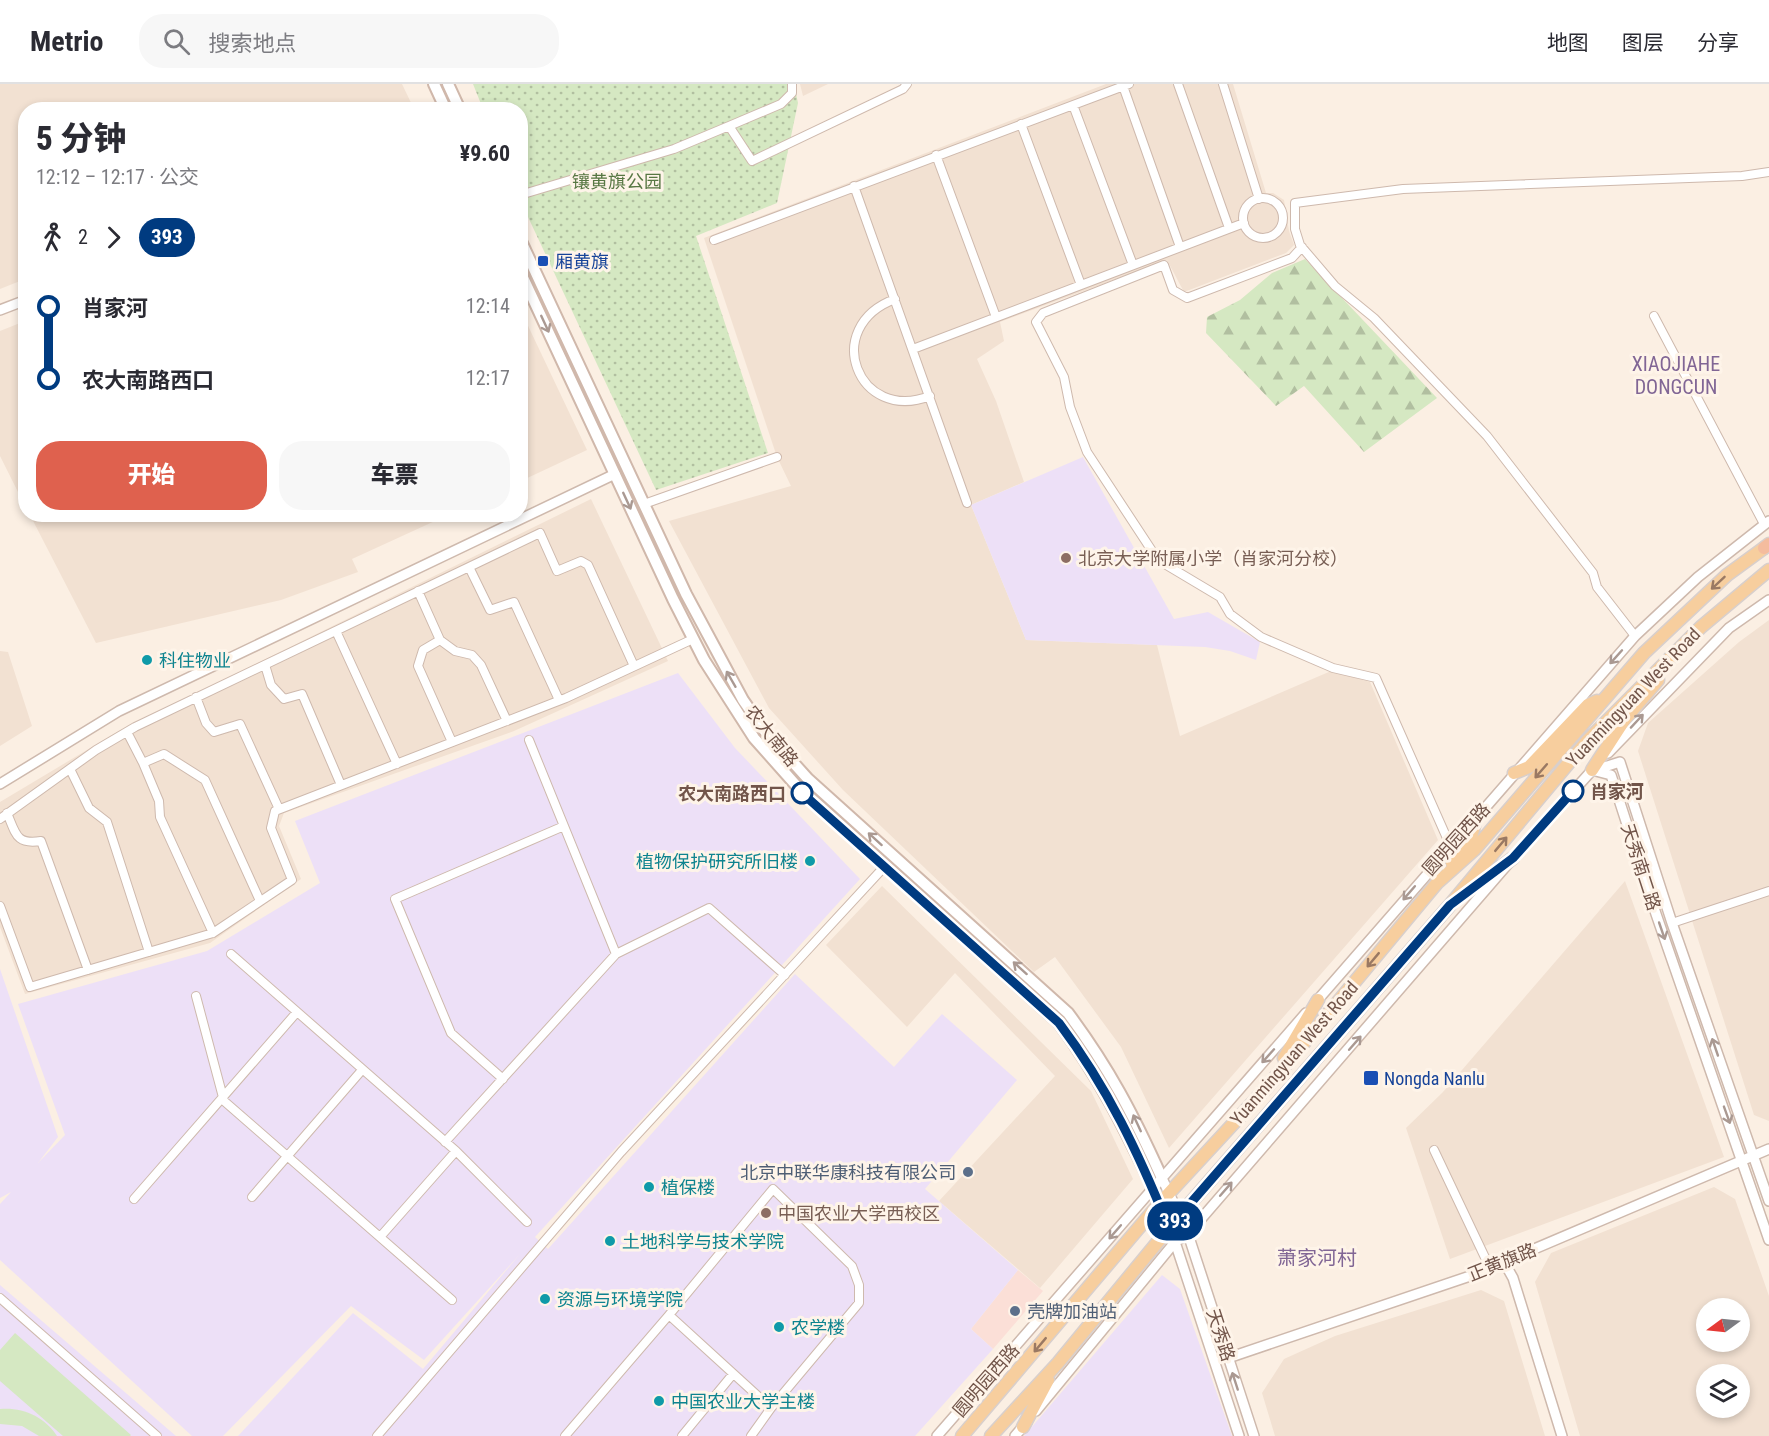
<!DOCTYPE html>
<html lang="zh">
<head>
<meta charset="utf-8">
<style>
	body { margin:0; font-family:"Roboto Condensed","Noto Sans SC",sans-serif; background:#f7f7f7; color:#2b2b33; height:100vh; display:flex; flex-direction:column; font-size:22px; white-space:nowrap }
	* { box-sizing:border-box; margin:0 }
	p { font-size:20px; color:#7c7c81 }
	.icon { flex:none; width:33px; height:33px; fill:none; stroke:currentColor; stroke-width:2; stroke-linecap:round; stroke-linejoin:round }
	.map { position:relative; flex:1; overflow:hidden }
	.drawer { position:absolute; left:18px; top:18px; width:510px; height:420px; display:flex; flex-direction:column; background:#fff; border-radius:24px; box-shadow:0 3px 9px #0003 }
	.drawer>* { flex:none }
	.badge { padding:0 12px; border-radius:20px; font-size:21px; line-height:39px }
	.needle { width:39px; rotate:255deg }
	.fabs { position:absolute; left:1696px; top:1214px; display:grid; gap:12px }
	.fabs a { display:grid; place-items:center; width:54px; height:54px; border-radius:50%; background:#fff; box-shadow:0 3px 9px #0003; font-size:30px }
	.map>.badge { position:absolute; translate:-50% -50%; box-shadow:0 0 0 3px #fff }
	.legs { display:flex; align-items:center; gap:9px; height:66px; padding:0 18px; font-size:20px }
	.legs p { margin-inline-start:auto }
	.summary { display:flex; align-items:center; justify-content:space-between; height:102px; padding:0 18px }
	h1 { font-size:33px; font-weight:800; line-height:45px }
	.cta { display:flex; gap:12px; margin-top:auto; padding:12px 18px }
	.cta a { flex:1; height:69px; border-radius:24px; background:#df614e; color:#fff; font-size:24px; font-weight:800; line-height:69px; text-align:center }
	.cta a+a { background:#f7f7f7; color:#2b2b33 }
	ul { padding:0 18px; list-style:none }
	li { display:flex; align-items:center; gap:21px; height:72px; font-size:22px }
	li i { display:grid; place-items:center; width:9px; height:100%; margin:0 8px; background:currentColor }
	li i::after { content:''; width:15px; height:15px; margin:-8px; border:4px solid; border-radius:50%; background:#fff }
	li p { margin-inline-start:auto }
	li:first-child i { background:linear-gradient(#0000 50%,currentColor 0) }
	li:last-child i { background:linear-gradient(currentColor 50%,#0000 0) }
	header { display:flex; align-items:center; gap:36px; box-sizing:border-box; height:84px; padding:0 30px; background:#fff; border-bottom:2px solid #e1e1e2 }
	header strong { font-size:28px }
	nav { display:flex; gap:33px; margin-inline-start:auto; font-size:21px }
	.search { width:420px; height:54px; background:#f7f7f7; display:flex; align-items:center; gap:15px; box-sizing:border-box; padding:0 21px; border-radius:24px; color:#7c7c81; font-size:22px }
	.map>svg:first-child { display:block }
	.residential { fill:#f2e1d2; fill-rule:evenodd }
	.commercial { fill:#fbdfd7 }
	.education { fill:#ede0f7 }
	.grass { fill:url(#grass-dots) }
	.forest { fill:url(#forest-firs) }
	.garden { fill:#d5e8c2 }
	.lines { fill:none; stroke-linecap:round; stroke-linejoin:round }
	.minor-casing { stroke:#ceb9ad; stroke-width:10 }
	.tertiary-casing { stroke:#ceb9ad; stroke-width:12 }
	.secondary-casing { stroke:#d0b8ab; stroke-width:14 }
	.primary-casing { stroke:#d8cfcc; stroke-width:15 }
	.trunk-casing { stroke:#d8cfcc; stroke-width:15 }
	.minor { stroke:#fff; stroke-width:8 }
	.tertiary { stroke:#fff; stroke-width:9 }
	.secondary { stroke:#fff; stroke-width:10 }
	.primary { stroke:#f7ce9e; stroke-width:12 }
	.trunk { stroke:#f4bc9e; stroke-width:12 }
	.oneway { stroke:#aa9992 }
	.oneway2 { stroke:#9a7963 }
	.line-1-casing { stroke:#fff; stroke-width:14 }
	.line-1 { stroke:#003b80; stroke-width:9 }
	.transit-dot { fill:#1a4fb4; stroke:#fef4e9; stroke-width:2 }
	.education-dot { fill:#8d6e63; stroke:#fef4e9; stroke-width:2 }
	.culture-dot { fill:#0f9aa8; stroke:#fef4e9; stroke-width:2 }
	.stop-1-dot { fill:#fff; stroke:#003b80; stroke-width:3 }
	.service-dot { fill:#5c6f8a; stroke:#fef4e9; stroke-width:2 }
	.labels { text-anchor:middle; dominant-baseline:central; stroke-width:6; stroke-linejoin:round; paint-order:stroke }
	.park-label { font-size:18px; fill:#577743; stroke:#fef4e9 }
	.transit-label { font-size:18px; fill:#164399; stroke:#fef4e9; text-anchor:start }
	.education-label { font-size:18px; fill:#785e54; stroke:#fef4e9; text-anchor:start }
	.culture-label { font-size:18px; fill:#0d838f; stroke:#fef4e9; text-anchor:start }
	.street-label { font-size:18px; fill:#72554a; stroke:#fef4e9 }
	.stop-label { font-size:18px; font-weight:bold; fill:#72554a; stroke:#fef4e9; text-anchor:start }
	.service-label { font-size:18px; fill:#4e5e75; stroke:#fef4e9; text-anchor:end }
	.neighbourhood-label { font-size:20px; fill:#816695; stroke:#fef4e9 }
</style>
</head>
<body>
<header>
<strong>Metrio</strong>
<div class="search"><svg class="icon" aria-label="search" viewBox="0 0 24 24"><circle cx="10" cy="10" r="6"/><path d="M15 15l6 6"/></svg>搜索地点</div>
<nav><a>地图</a><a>图层</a><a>分享</a></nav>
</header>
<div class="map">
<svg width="1769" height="1352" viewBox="0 0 1769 1352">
	<defs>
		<pattern id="grass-dots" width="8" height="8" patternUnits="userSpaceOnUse" patternTransform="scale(1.5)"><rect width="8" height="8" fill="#d5e8c2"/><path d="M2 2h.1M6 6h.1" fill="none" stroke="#b1bfa0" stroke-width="1.8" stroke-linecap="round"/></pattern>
		<pattern id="forest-firs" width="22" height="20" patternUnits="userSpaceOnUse" patternTransform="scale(1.5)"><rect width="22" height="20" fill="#d5e8c2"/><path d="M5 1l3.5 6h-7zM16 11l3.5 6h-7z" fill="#b1bfa0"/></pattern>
	</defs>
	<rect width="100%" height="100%" fill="#fbefe3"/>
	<path class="residential" d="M 0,0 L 402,0 L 414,25 L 26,26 L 25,195 L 0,205 Z
		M 800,0 L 828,0 L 803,12 Z
		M 1106,0 L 1233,0 L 1266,109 L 1273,109 L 1284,116 L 1289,147 L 1294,161 L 1286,169 L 1184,208 L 1167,176 L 1000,238 L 1004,257 L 977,275 L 996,317 L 1024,398 L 971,421 L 1026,556 L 1157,561 L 1180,652 L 1331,587 L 1370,598 L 1438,756 L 1169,1064 L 1121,963 L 1055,873 L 1034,888 L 843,706 L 769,624 L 669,437 L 791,402 L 777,373 L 704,154 Z
		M 521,227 L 587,366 L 521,397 L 520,397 Z
		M 25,237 L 25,422 L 0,372 L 0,247 Z
		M 591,415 L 668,577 L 514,647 L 284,729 L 279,742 L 301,795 L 210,859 L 25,910 L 0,843 L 0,718 L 117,648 Z
		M 30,431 L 448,431 L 352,475 L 358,488 L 281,516 L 96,559 Z
		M 1769,536 L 1769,1037 L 1754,1031 L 1638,667 L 1648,639 L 1739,558 Z
		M 0,567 L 8,568 L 32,642 L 0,662 Z
		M 1625,797 L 1724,1073 L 1450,1175 L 1406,1044 L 1443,1008 Z
		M 882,802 L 1091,1007 L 1133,1095 L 1040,1204 L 939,1117 L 1055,992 L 955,889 L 907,943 L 826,861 Z
		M 1714,1103 L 1735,1115 L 1769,1212 L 1769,1352 L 1580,1352 L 1535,1198 L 1551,1169 ZM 1707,1224 L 1740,1224 L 1740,1257 L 1707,1257 ZM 1707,1290 L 1740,1290 L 1740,1323 L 1707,1323 Z
		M 1481,1206 L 1504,1217 L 1545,1352 L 1275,1352 L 1262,1309 L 1284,1275 L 1335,1252 Z"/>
	<path class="commercial" d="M 1018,1186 L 1043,1207 L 993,1265 L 971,1245 Z"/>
	<path class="education" d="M 1083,373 L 1174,535 L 1208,528 L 1260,558 L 1256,576 L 1230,567 L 1205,563 L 1026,556 L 971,421 Z
		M 678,589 L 735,664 L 860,795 L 535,1153 L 548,1165 L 795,890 L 894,983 L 942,930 L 1017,996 L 925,1105 L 1018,1186 L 971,1245 L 993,1265 L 915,1352 L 238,1352 L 353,1229 L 423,1285 L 520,1170 L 424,1276 L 351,1222 L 223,1352 L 192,1352 L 0,1176 L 0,1120 L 11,1108 L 0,1114 L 0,885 L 58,1053 L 38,1079 L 65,1051 L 18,920 L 207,867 L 320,799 L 295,737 Z
		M 1162,1191 L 1180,1205 L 1232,1352 L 1024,1352 Z
		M 0,1201 L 176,1352 L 0,1352 Z"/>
	<path class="grass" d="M 473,0 L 794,0 L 798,19 L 777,119 L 696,152 L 768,369 L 656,406 L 521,118 L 520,26 L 483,25 Z"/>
	<path class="forest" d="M 1305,175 L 1437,314 L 1364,368 L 1304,302 L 1276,322 L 1206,249 L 1207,233 L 1240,216 L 1272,189 Z"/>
	<path class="garden" d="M 15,1249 L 131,1351 L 130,1352 L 63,1352 L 0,1297 L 0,1266 Z
		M 0,1325 C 23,1323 45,1333 57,1352 L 39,1352 L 22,1342 L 0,1340 Z"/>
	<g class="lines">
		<defs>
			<path id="minor" d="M 1178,0 L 1229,144
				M 1223,0 L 1259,115
				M 1123,2 L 1180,163
				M 1073,21 L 1133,181
				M 1021,40 L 1081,201
				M 729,42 L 781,20 L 792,9 L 792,0
				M 936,71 L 996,233
				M 854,102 L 967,419
				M 520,111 L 674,65 L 729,42 L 752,77 L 903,5 L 907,0
				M1243 134a20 20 0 1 1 40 0a20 20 0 1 1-40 0Z
				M 714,156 L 1129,0
				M 1302,163 L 1292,174 L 1187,214 L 1173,206 L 1164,181 L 1043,229 L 1036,238 L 1064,293 L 1070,323 L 1087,368 L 1158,476 L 1220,513 L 1230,530 L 1261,553 L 1333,584 L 1376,594 L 1450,761
				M 895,215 C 820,243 858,340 930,312
				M 1654,232 L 1764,440
				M 913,265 L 1244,139
				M 644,420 L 777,373
				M 469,483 L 490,526 L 514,518 L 559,616
				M 418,507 L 440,556 L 423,566 L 418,582 L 452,658
				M 336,547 L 397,680
				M 1635,552 L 1597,503 L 1593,489 L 1487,352 L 1374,234 L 1335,202 L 1300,161 L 1295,145 L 1295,119 L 1403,105 L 1742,92 L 1769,88
				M 440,556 L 455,567 L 472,571 L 481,581 L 507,637
				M 265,581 L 271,601 L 284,615 L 302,610 L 341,701
				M 196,613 L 206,639 L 214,648 L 240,640 L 279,725
				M 127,648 L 143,679 L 164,670 L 205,696 L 260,817
				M 529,656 L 616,870
				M 143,679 L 159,717 L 160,733 L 213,849
				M 70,685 L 89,724 L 107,738 L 149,868
				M 7,729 C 16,750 16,761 41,757 L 88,886
				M 0,735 L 96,666 L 135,643 L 540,449 L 557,487 L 581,477 L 588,481 L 634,582
				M 0,822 L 30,903 L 213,849 L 292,796 L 271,744 L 275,727 L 566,614 L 693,555
				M 1672,839 L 1769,807
				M 231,870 L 456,1067 L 527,1138
				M 196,912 L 224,1017 L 452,1216
				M 503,995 L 451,949 L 395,815 L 564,742
				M 445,1058 L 616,870 L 709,824 L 785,891
				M 1434,1066 L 1490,1184
				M 252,1113 L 362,986
				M 134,1115 L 297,928
				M 380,1153 L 456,1067
				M 0,1214 L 157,1352
				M 377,1352 L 621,1068 L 885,782
				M 565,1352 L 669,1231
				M 682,1352 L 733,1290
				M 751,1352 L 771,1324 L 669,1231 L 773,1105 L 852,1182 L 859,1201 L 859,1219 L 771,1324"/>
			<path id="tertiary" d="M 0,226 L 26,216
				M 1608,669 L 1729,544 L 1769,516
				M 1592,686 L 1611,691 L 1656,830 L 1769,1156
				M 1595,686 L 1620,678 L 1672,839 L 1769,1117
				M 0,700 L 119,627 L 615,390
				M 1315,919 L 1635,552 L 1698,493 L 1769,437
				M 1161,1092 L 1188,1150 L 1254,1352
				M 1153,1104 L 1175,1158 L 1239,1352
				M 1504,1178 L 1513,1194 L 1562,1352
				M 1228,1274 L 1473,1191 L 1769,1065
				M 1036,1327 L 1175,1158 L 1188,1150 L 1513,774 L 1595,683
				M 937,1352 L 1306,929
				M 1015,1352 L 1027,1338"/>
			<path id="secondary" d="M 434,0 L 446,26
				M 448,0 L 460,26
				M 520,155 L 686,510 L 743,616 L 763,645 L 808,695 L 1068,929 C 1109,984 1133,1030 1161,1092
				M 520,187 L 673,515 L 704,576 L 754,654 L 802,708 L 1059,939 C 1099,993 1124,1043 1153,1104"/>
			<path id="primary" d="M 1592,686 L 1625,635 L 1658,596
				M 1514,689 L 1529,683 L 1588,621 L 1597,617
				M 1452,779 L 1472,750 L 1476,734
				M 1468,808 L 1513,774
				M 1284,974 L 1318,916
				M 1023,1343 L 1048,1296
				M 962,1352 L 1159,1120 L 1268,1002 L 1437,799 L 1474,766 L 1644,569 L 1727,491 L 1764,464
				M 991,1352 L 1058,1279 L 1180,1131 L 1450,821 L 1587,657 L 1701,543 L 1769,486"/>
			<path id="trunk" d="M 1764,464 L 1769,460"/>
		</defs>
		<use href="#minor" class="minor-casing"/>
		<use href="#tertiary" class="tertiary-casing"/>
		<use href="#secondary" class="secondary-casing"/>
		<use href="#primary" class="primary-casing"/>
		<use href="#trunk" class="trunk-casing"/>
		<use href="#minor" class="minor"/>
		<use href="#tertiary" class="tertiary"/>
		<use href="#secondary" class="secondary"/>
		<use href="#primary" class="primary"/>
		<use href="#trunk" class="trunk"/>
	</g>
	<defs><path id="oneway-shaft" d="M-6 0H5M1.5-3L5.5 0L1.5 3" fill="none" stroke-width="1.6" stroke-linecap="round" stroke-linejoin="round" transform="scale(1.5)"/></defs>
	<g class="oneway">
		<use href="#oneway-shaft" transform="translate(545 240) rotate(65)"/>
		<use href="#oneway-shaft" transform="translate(627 417) rotate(65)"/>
		<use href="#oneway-shaft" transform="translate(1616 573) rotate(132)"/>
		<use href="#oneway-shaft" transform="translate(731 595) rotate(-120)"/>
		<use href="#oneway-shaft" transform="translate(1637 637) rotate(-47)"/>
		<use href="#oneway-shaft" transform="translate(875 755) rotate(-138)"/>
		<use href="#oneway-shaft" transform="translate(1409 809) rotate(131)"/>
		<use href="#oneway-shaft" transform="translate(1662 847) rotate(71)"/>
		<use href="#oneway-shaft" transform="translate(1020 884) rotate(-138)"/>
		<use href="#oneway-shaft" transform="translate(1355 959) rotate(-49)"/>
		<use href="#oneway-shaft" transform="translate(1715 963) rotate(-109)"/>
		<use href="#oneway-shaft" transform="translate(1268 972) rotate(132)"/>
		<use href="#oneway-shaft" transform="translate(1727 1031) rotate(70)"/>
		<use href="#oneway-shaft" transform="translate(1137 1039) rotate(-115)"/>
		<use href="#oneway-shaft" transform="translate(1226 1105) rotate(-49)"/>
		<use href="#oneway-shaft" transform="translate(1115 1148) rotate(131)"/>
		<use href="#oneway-shaft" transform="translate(1235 1297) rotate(-108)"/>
	</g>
	<g class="oneway2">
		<use href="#oneway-shaft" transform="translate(1718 499) rotate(137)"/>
		<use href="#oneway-shaft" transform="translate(1541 687) rotate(131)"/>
		<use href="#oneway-shaft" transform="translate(1501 760) rotate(-50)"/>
		<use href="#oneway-shaft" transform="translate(1373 876) rotate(130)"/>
		<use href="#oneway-shaft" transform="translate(1040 1261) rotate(130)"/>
	</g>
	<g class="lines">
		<defs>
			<path id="line-1" d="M 802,709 L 1059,939 C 1108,1004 1138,1068 1169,1144 L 1450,821 L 1513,774 L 1573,707"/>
		</defs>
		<use href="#line-1" class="line-1-casing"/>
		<use href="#line-1" class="line-1"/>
	</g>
	<g class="transit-dot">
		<rect x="537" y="171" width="12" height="12" rx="3"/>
		<rect x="1363" y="986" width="16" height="16" rx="3"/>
	</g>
	<g class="education-dot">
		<circle cx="1066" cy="474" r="6"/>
		<circle cx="766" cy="1129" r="6"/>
	</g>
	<g class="culture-dot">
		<circle cx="147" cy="576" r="6"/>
		<circle cx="810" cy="777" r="6"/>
		<circle cx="649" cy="1103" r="6"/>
		<circle cx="610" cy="1157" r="6"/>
		<circle cx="545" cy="1215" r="6"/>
		<circle cx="779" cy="1243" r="6"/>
		<circle cx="659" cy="1317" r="6"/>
	</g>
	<g class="stop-1-dot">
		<circle cx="1573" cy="707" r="10"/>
		<circle cx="802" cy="709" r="10"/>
	</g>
	<g class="service-dot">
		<circle cx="968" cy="1088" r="6"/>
		<circle cx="1015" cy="1227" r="6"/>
	</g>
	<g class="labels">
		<g class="park-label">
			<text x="617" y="97">镶黄旗公园</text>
		</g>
		<g class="transit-label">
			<text x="555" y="177">厢黄旗</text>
			<text x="1384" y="994">Nongda Nanlu</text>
		</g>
		<g class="education-label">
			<text x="1078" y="474">北京大学附属小学（肖家河分校）</text>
			<text x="778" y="1129">中国农业大学西校区</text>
		</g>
		<g class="culture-label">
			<text x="159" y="576">科住物业</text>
			<text x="798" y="777" text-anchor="end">植物保护研究所旧楼</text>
			<text x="661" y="1103">植保楼</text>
			<text x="622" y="1157">土地科学与技术学院</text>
			<text x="557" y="1215">资源与环境学院</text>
			<text x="791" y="1243">农学楼</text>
			<text x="671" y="1317">中国农业大学主楼</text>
		</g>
		<g class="street-label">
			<text transform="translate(1633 613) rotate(-46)">Yuanmingyuan West Road</text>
			<text transform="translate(772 652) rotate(51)">农大南路</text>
			<text transform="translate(1456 755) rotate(-48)">圆明园西路</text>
			<text transform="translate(1641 783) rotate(72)">天秀南二路</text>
			<text transform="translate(1294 969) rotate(-49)">Yuanmingyuan West Road</text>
			<text transform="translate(1502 1178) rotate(-22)">正黄旗路</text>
			<text transform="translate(1221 1251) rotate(72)">天秀路</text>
			<text transform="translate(986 1296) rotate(-49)">圆明园西路</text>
		</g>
		<g class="stop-label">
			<text x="1590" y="707">肖家河</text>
			<text x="786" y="709" text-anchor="end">农大南路西口</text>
		</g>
		<g class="service-label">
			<text x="956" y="1088">北京中联华康科技有限公司</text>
			<text x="1027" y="1227" text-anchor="start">壳牌加油站</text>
		</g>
		<g class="neighbourhood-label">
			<text x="1676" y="280">XIAOJIAHE<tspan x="1676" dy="23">DONGCUN</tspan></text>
			<text x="1317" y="1174">萧家河村</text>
		</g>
	</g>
</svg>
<div class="fabs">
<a><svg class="needle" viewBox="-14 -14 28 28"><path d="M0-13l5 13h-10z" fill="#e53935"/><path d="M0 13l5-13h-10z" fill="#7c7c81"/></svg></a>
<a><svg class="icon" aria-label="layers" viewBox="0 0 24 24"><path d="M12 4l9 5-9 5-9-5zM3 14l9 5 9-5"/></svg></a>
</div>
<b class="badge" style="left:1175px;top:1137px;background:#003b80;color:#fff">393</b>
<section class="drawer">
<div class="summary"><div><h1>5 分钟</h1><p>12:12 – 12:17 · 公交</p></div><b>¥9.60</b></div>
<div class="legs"><svg class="icon" aria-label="walk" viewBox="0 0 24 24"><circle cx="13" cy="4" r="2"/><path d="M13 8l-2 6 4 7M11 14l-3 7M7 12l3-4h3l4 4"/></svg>2<svg class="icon" aria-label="forward" viewBox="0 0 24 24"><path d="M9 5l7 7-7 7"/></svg><b class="badge" style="background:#003b80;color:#fff">393</b></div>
<ul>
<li><i style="color:#003b80"></i><b>肖家河</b><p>12:14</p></li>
<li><i style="color:#003b80"></i><b>农大南路西口</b><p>12:17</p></li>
</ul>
<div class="cta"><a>开始</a><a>车票</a></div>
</section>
</div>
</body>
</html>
